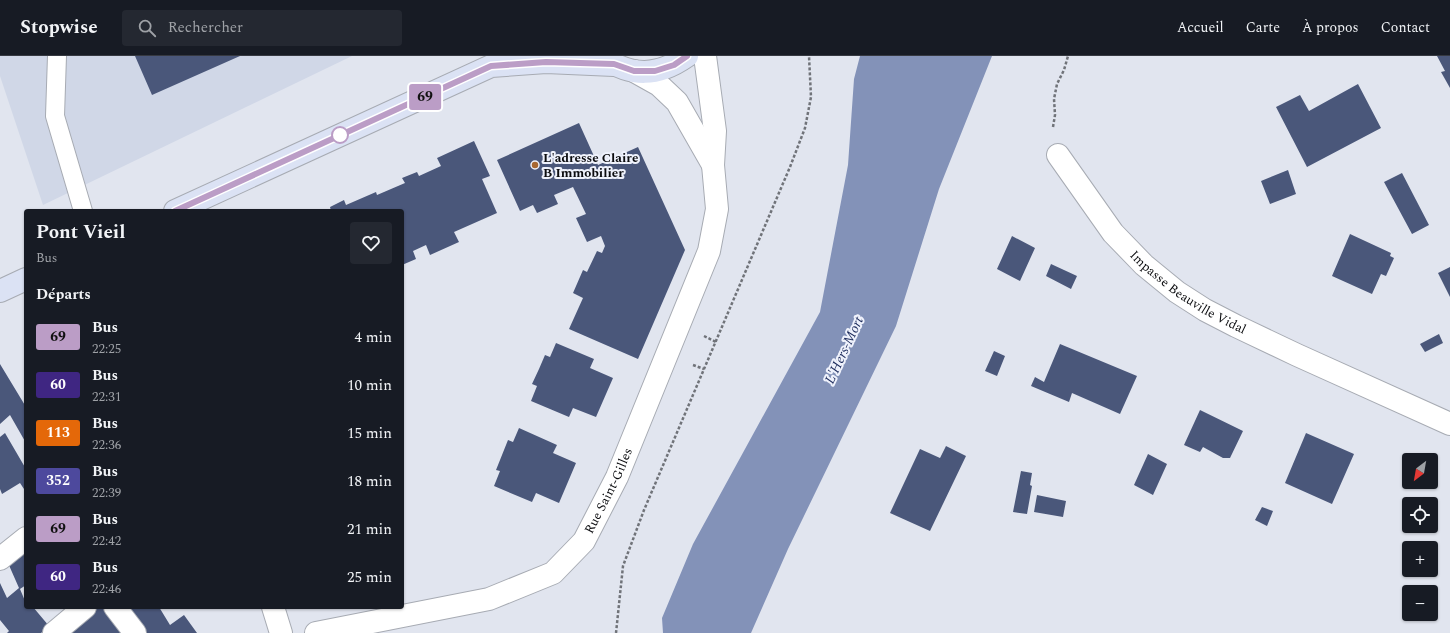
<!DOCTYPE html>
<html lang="fr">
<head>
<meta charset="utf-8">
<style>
	body { margin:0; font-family:Spectral,serif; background:#242831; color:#f1f3f6; height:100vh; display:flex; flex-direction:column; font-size:15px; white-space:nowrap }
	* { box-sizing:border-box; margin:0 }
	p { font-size:13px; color:#9ea1a6 }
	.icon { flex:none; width:22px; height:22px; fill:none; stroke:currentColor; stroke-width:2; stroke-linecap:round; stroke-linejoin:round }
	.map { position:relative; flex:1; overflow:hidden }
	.drawer { position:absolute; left:24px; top:153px; width:380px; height:400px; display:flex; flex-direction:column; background:#171b24; border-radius:4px; box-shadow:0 1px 3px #0004 }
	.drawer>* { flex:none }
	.badge { padding:0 8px; border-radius:3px; font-size:14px; line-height:26px }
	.needle { width:26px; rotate:211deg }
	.controls { position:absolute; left:1402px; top:397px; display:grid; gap:8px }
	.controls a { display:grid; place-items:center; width:36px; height:36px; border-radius:4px; background:#171b24; box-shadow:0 1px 3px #0004; font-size:20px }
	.map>.badge { position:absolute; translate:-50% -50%; box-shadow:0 0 0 2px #fff }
	h2 { padding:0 12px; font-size:15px; line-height:36px }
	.round { display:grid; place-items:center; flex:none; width:42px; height:42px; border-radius:4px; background:#242831 }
	.headline { display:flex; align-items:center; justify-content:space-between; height:68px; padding:0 12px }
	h1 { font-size:19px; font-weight:700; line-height:30px }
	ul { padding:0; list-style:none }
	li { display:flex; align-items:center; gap:12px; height:48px; padding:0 12px }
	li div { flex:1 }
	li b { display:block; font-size:15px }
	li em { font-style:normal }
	li .badge { min-width:44px; font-weight:700; text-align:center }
	header { display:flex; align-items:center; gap:24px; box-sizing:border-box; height:56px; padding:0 20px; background:#171b24; border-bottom:1px solid #363941 }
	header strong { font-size:19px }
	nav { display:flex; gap:22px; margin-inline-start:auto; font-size:14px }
	.search { width:280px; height:36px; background:#242831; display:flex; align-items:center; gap:10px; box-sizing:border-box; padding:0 14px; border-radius:4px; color:#9ea1a6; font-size:15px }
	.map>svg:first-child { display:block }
	.built { fill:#d0d7e7 }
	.water { fill:#8392b8 }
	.building { fill:#4a577a }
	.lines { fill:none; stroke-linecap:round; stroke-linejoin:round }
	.lane-casing { stroke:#a7abb3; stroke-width:20 }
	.street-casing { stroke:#a7abb3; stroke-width:24 }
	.secondary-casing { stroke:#a7abb3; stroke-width:24 }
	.path { stroke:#707379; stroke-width:2.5; stroke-dasharray:3 2; stroke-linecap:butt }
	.lane { stroke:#fff; stroke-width:18 }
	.street { stroke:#fff; stroke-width:22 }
	.secondary { stroke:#dbe2f4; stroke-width:22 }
	.line-casing { stroke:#fff; stroke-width:9 }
	.line { stroke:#bb9dc6; stroke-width:6 }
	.stop-dot { fill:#fff; stroke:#bb9dc6; stroke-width:2 }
	.poi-dot { fill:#a86832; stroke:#eff2fc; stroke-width:1.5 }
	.labels { text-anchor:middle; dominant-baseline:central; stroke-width:4; stroke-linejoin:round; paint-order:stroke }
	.poi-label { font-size:13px; font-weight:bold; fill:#0b0c0f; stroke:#eff2fc; text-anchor:start }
	.street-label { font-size:13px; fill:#0b0c0f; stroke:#eff2fc }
	.water-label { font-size:14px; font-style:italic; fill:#1b2a5b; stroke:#eff2fc }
</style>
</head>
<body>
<header>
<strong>Stopwise</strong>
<div class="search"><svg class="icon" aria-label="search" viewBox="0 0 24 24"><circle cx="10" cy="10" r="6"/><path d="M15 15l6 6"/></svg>Rechercher</div>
<nav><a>Accueil</a><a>Carte</a><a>À propos</a><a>Contact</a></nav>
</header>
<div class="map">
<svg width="1450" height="577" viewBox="0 0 1450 577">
	<rect width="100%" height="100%" fill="#e1e5ef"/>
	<path class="built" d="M 0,0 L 352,0 L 43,149 L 0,20 Z"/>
	<path class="water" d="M 860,0 L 992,0 L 939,133 L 896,270 L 788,493 L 751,577 L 663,577 L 662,562 L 693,488 L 820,256 L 848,109 L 854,23 Z"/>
	<path class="building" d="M 135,0 L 240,0 L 152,39 Z
		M 1437,0 L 1450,0 L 1450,32 L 1441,16 L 1445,15 Z
		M 1358,28 L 1381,72 L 1307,111 L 1276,51 L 1300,39 L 1309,55 Z
		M 579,67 L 598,109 L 638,91 L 685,194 L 638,303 L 569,273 L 583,242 L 573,237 L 583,214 L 587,216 L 597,195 L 602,197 L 605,190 L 601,180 L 587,186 L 576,162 L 586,158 L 573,131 L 554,139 L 558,148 L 537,157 L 533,149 L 520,155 L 497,104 Z
		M 474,85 L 490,120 L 482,123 L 497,157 L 454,176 L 459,186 L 430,199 L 426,189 L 413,195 L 416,203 L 402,209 L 402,155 L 331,155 L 330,151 L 344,144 L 346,149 L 376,136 L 377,139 L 405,127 L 402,122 L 417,116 L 419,120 L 441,110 L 437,102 Z
		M 1288,114 L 1296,138 L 1270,148 L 1261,125 Z
		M 1402,117 L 1429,169 L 1412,178 L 1384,126 Z
		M 1350,178 L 1391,197 L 1390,200 L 1394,202 L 1386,220 L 1381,218 L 1372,238 L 1332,220 Z
		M 1012,180 L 1035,192 L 1020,225 L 997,213 Z
		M 1051,208 L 1077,220 L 1071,233 L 1046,220 Z
		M 1450,211 L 1450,241 L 1438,217 Z
		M 1439,278 L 1443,287 L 1425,296 L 1420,288 Z
		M 556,287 L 594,303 L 590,312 L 613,322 L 596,361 L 573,352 L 569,361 L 531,345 L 537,330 L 532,328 L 539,313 L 545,299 L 550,301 Z
		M 1060,288 L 1137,320 L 1120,358 L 1072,337 L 1069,346 L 1031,330 L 1035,321 L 1044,326 Z
		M 994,295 L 1005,300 L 997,320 L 985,315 Z
		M 0,308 L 26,351 L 26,387 L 10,359 L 0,368 Z
		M 1200,354 L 1243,375 L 1230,402 L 1223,402 L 1203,391 L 1200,396 L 1184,389 Z
		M 519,372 L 557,389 L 553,397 L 576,407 L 559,447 L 536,437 L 532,446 L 494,430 L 500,415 L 496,414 L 508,384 L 513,386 Z
		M 5,377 L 26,413 L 26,436 L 20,427 L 2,438 L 0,433 L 0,381 Z
		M 1306,377 L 1354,398 L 1332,448 L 1285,427 Z
		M 946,390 L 966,400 L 930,475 L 890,457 L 920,393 L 940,402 Z
		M 1148,398 L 1167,408 L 1153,439 L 1134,429 Z
		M 1021,415 L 1032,417 L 1030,429 L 1032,430 L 1027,458 L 1013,456 Z
		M 1037,439 L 1066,445 L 1063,461 L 1034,456 Z
		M 1262,451 L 1273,455 L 1267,470 L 1255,464 Z
		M 26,492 L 26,529 L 20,533 L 25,545 L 26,544 L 26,551 L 33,551 L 49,570 L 41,577 L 7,577 L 9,575 L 0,564 L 0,527 L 7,542 L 19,532 L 8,507 Z
		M 98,551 L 103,551 L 122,577 L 65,577 Z
		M 122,551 L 159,551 L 170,569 L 184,559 L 197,577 L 140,577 Z"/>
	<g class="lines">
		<defs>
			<path id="lane" d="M 57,0 L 55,60 L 83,155"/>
			<g id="street">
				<path d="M 634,15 L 659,29 L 677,46 L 713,109"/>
				<path id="s1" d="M 1058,99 L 1113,177 L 1144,209 L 1177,236 L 1205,254 L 1236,270 L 1297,299 L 1450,368"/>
				<path d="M 0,503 L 26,482"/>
				<path d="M 115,551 L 135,577"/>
				<path d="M 273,551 L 281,577"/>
				<path d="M 54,577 L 85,551"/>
				<path id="s2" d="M 316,577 L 489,543 L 553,517 L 584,485 L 617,421 L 709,195 L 717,153 L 713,109 L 715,75 L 705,0"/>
			</g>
			<path id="secondary" d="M 602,1 C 632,21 657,21 687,0
				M 175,155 L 491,10 L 546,6 L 614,9
				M 0,235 L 26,223"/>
		</defs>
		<use href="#lane" class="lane-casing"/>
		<use href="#street" class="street-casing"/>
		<use href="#secondary" class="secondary-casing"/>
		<path class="path" d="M 1053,71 L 1055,59 L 1054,43 L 1057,28 L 1064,14 L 1068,0
			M 704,280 L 716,286
			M 693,309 L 704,313
			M 616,577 L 623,510 L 644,454 L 790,111 L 805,72 L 811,41 L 809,0"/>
		<use href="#lane" class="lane"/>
		<use href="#street" class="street"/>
		<use href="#secondary" class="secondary"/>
	</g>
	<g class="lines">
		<defs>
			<path id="line" d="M 175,155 L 491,10 L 546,6 L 614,8 L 634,15 L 655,15 L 674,9 L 687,0"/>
		</defs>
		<use href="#line" class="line-casing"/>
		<use href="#line" class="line"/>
	</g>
	<circle class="stop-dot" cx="340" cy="79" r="8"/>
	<circle class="poi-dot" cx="535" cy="109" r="4"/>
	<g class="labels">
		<g class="poi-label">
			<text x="543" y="102">L'adresse Claire<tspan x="543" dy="15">B Immobilier</tspan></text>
		</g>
		<g class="street-label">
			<text stroke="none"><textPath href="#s1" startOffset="192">Impasse Beauville Vidal</textPath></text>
			<text stroke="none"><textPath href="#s2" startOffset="346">Rue Saint-Gilles</textPath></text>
		</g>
		<g class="water-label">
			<text transform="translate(844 294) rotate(-65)">L'Hers-Mort</text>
		</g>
	</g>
</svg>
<div class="controls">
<a><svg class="needle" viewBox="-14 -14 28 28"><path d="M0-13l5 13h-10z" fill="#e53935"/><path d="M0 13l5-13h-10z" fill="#9ea1a6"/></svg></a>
<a><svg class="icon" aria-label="locate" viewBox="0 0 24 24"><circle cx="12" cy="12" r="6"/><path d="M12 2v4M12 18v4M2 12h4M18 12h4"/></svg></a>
<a>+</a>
<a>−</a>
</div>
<b class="badge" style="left:425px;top:41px;background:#bb9dc6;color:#111">69</b>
<section class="drawer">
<div class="headline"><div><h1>Pont Vieil</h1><p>Bus</p></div><a class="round"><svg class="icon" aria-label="heart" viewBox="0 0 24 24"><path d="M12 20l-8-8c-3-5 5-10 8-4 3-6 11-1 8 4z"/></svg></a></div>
<h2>Départs</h2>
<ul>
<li><span class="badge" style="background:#bb9dc6;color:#111">69</span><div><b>Bus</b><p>22:25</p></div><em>4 min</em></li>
<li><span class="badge" style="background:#3f2682;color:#fff">60</span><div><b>Bus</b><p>22:31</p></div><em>10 min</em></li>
<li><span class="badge" style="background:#e46809;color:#fff">113</span><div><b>Bus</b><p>22:36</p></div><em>15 min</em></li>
<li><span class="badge" style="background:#4d499d;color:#fff">352</span><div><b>Bus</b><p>22:39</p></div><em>18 min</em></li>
<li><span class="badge" style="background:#bb9dc6;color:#111">69</span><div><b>Bus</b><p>22:42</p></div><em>21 min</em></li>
<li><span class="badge" style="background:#3f2682;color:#fff">60</span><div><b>Bus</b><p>22:46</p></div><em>25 min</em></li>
</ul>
</section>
</div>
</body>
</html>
